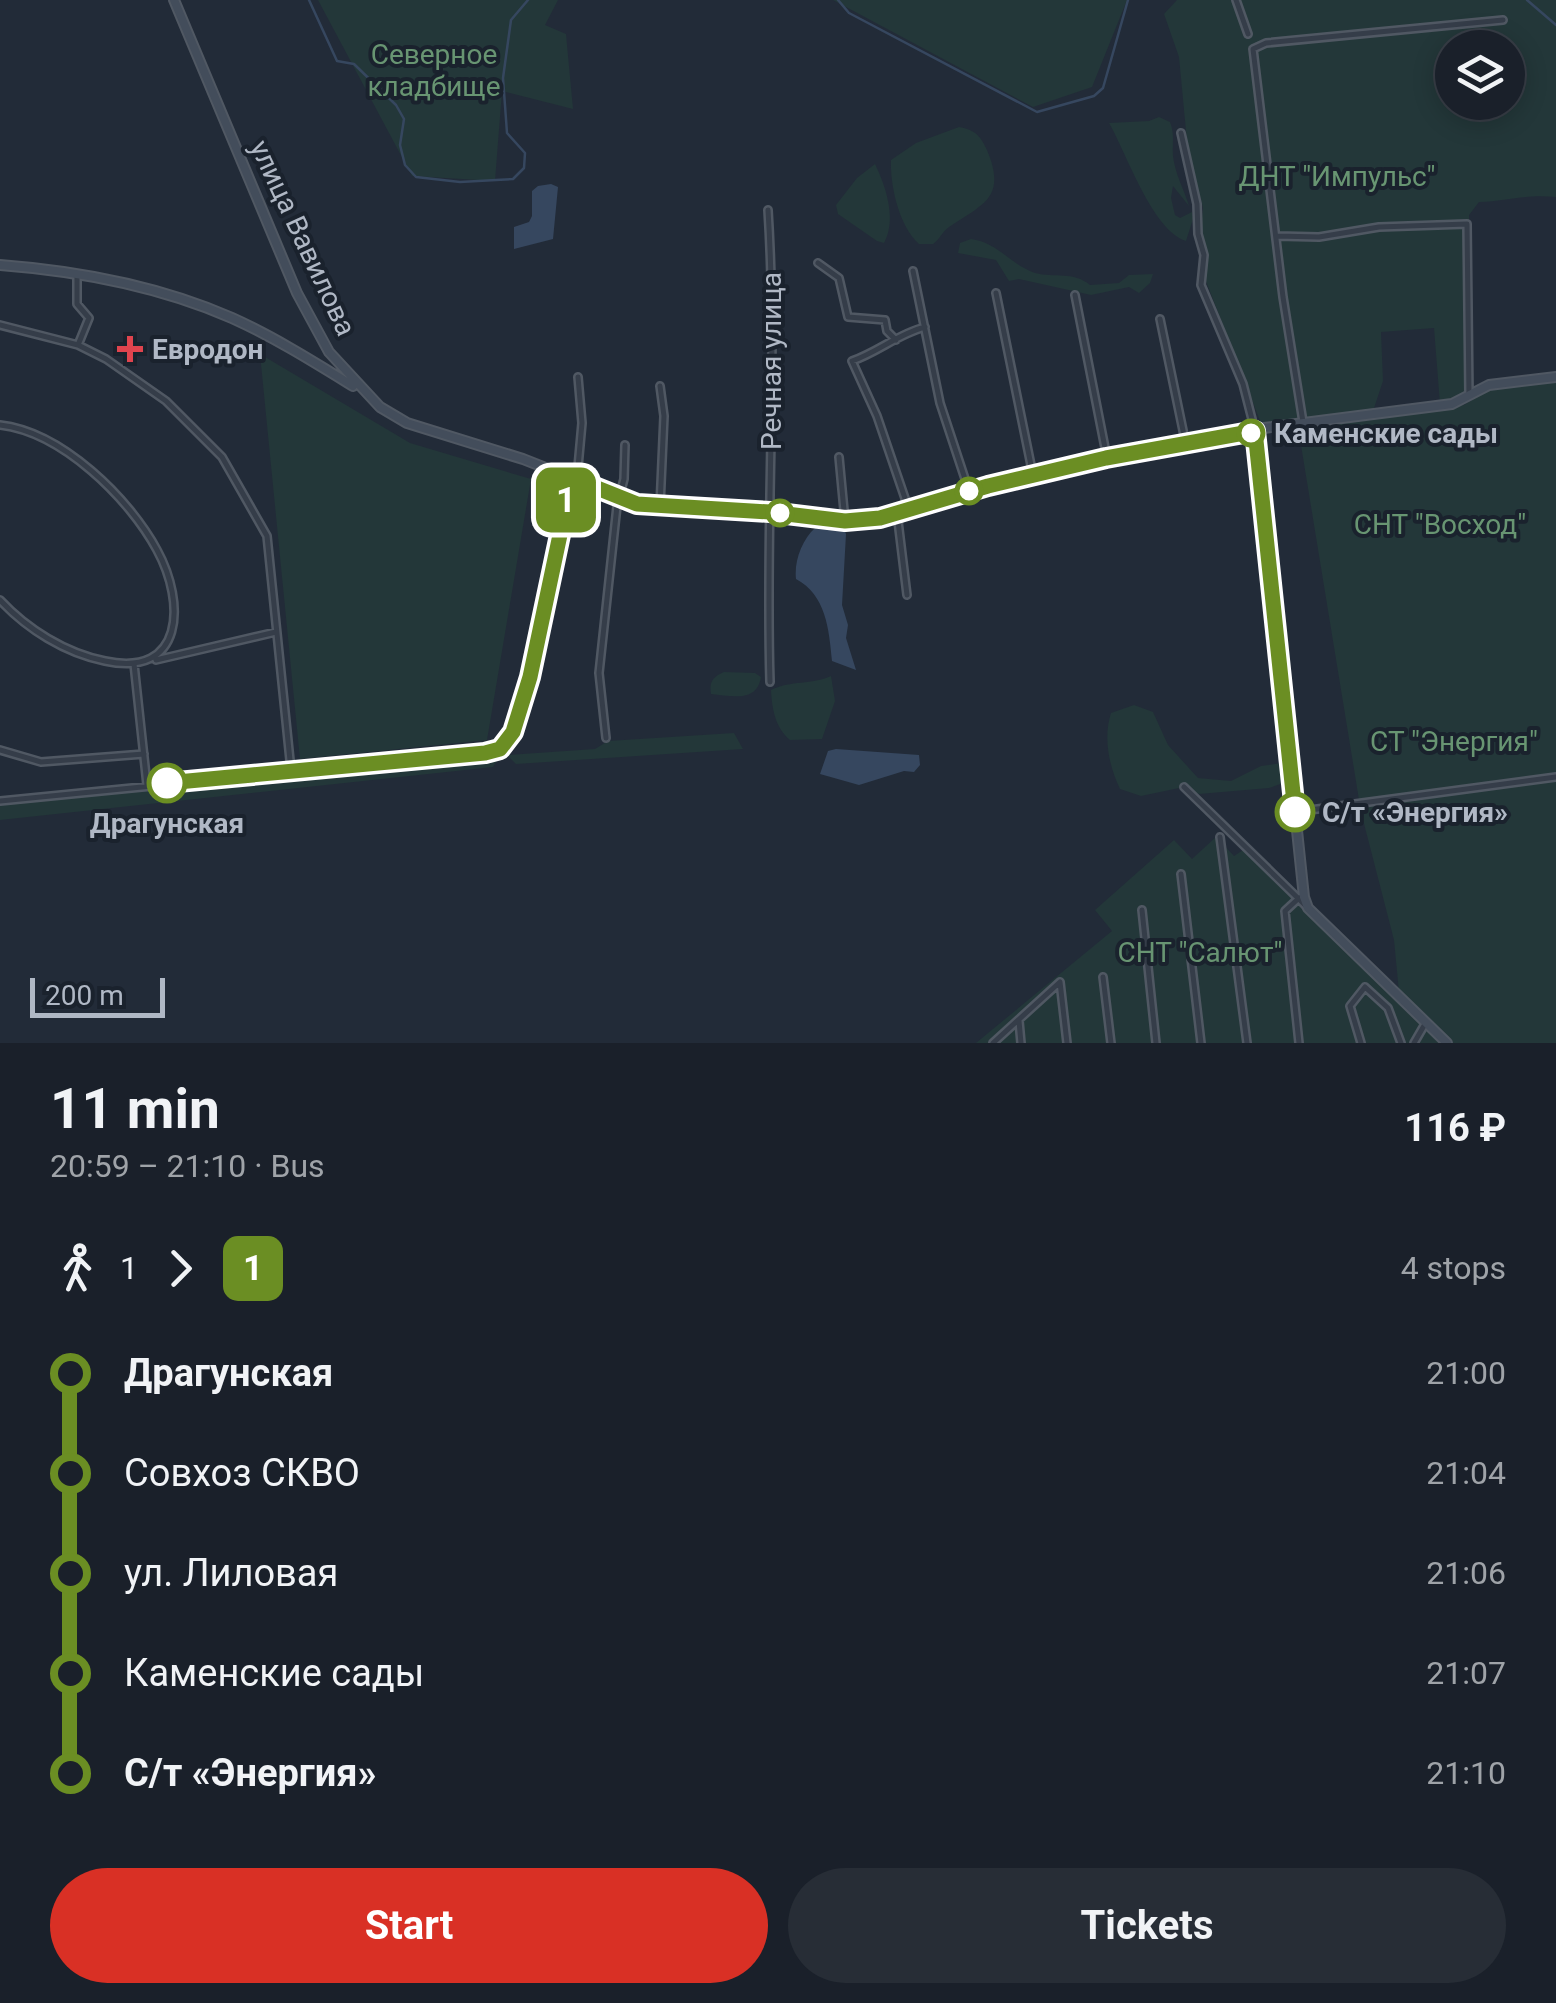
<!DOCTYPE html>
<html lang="en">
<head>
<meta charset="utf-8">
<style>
	body { margin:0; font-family:Roboto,sans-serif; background:#272d36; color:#f1f3f6; height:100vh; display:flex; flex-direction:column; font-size:38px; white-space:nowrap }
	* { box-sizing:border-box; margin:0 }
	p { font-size:32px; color:#9fa3a8 }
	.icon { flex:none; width:55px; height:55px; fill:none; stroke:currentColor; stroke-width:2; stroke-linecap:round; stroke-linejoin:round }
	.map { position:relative; height:1043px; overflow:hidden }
	.sheet { display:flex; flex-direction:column; background:#1a202a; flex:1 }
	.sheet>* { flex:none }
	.badge { padding:0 20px; border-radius:15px; font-size:35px; line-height:65px }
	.fabs { position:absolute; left:1435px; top:30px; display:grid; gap:20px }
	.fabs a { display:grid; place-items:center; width:90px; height:90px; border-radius:50%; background:#1a202a; box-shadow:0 5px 25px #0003,0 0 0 2px #383e47; font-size:50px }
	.scale { position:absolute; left:30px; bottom:25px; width:135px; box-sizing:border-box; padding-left:10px; border:5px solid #b0b8c5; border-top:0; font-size:28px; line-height:35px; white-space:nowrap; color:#b0b8c5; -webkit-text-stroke:8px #1a222d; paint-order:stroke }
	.map>.badge { position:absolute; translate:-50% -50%; box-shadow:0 0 0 5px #fff }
	.legs { display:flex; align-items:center; gap:15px; height:110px; padding:0 50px; font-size:32px }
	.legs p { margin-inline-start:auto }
	.head { display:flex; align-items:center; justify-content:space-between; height:170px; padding:0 50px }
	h1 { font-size:55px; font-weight:700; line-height:75px }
	.cta { display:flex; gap:20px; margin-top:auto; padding:20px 50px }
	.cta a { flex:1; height:115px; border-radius:60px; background:#d93025; color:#fff; font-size:40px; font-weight:700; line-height:115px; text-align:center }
	.cta a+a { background:#272d36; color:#f1f3f6 }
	ul { padding:0 50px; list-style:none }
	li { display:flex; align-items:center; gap:35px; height:100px; font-size:38px }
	li i { display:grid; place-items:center; width:15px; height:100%; margin:0 12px; background:currentColor }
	li i::after { content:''; width:25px; height:25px; margin:-12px; border:8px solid; border-radius:50%; background:#1a202a }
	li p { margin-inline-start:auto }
	li:first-child i { background:linear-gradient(#0000 50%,currentColor 0) }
	li:last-child i { background:linear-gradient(currentColor 50%,#0000 0) }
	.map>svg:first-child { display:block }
	.green { fill:#233739; fill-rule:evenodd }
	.water { fill:#36475f }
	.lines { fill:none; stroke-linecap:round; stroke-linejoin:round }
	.stream { stroke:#36475f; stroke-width:2.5 }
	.street-casing { stroke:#505863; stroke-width:10 }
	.secondary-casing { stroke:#505863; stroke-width:12 }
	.street { stroke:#353d49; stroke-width:5 }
	.secondary { stroke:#434d5b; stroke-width:8 }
	.line-1-casing { stroke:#fff; stroke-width:22 }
	.line-1 { stroke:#6b8e23; stroke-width:15 }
	.health-dot { fill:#e0444e; stroke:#1a222d; stroke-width:4 }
	.stop-1-dot { fill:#fff; stroke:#6b8e23; stroke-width:5 }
	.labels { text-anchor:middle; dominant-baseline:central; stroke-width:8; stroke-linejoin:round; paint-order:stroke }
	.park-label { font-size:28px; fill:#689572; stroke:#1a222d }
	.street-label { font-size:28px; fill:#b0b8c5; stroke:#1a222d }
	.poi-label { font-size:28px; font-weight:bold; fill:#b0b8c5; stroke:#1a222d; text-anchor:start }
	.stop-label { font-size:28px; font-weight:bold; fill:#b0b8c5; stroke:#1a222d; text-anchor:start }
</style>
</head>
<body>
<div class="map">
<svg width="1556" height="1043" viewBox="0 0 1556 1043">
	<rect width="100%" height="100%" fill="#222b38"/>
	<path class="green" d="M 318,0 L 558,0 L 545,25 L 566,34 L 573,109 L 502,91 L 495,181 L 412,176 Z
		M 833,0 L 1127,0 L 1092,87 L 1033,107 Z
		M 1177,0 L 1556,0 L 1556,197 C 1526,194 1509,201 1479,202 L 1469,215 L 1473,393 L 1462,402 L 1440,404 L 1434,328 L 1381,332 L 1383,381 L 1373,411 L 1262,426 L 1204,276 L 1207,261 L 1201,228 L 1203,208 L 1188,152 L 1179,57 L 1164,14 ZM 1452,48 L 1508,48 L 1508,102 L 1452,102 Z
		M 1159,117 L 1170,122 C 1175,134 1172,144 1173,156 C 1175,174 1184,189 1189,206 L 1173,186 L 1171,198 L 1175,215 L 1180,218 L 1192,212 L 1193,219 L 1186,241 C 1152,230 1127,154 1109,123 L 1149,121 Z
		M 959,127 C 975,130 980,135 987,150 C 1007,198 983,204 949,227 C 942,232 940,239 933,244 L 919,244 C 899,226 890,186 891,160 L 916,143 Z
		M 875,164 C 886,187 897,219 884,243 L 877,241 L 838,214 L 836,205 L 857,178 Z
		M 971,239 C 997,242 1011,265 1035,273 C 1055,278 1073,271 1090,285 L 1119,283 L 1129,275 L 1153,274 L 1150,283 L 1139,293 L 1129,287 L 1091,295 L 1019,279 L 1009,281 L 996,260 L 958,253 L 960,243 Z
		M 260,354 L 410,443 L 531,479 L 487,740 L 300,759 Z
		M 1556,379 L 1556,1043 L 1449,1043 L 1399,992 L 1394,940 L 1361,812 L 1298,427 L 1464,405 L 1493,387 Z
		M 724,672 L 755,673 L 761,677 C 757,703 731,696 711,694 C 709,681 713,677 724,672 Z
		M 831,676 L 835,701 L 822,739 L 790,740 C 775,727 772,709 771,690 C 791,680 812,685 831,676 Z
		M 1134,705 L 1153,712 L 1168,745 L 1198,778 L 1231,781 L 1261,766 L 1282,763 L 1283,783 L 1269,788 L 1199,794 L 1184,787 L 1141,796 L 1120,789 C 1109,766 1103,738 1111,713 Z
		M 734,733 L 743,749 L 516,764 L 507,755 L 595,749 L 608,741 Z
		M 491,752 L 498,759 L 493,767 L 0,820 L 0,805 Z
		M 1216,837 L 1234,856 L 1243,850 L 1444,1043 L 976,1043 L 1112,931 L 1095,910 L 1174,840 L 1192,859 Z"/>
	<path class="water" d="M 551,184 L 558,187 L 553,239 L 514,249 L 514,227 L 529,222 L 532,216 L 532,191 L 538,186 Z
		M 815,528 L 844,529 L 846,534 L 842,605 L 848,625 L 846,638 L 856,670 L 832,661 C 829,629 826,595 796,579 C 794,561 802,540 815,528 Z
		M 836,749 L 919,755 L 920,765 L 914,772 L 904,771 L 859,785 L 820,774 L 828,751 Z"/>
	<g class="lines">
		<path class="stream" d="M 309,0 L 337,61 L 354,64 L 396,105 L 404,119 L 400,145 L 405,165 L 416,177 L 460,182 L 513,179 L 524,168 L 525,153 L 507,133 L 503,78 L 511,20 L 528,0
			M 838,0 L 849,13 L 1037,112 L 1094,96 L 1103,88 L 1128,0
			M 1527,0 L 1556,25"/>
		<defs>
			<path id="street" d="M 1236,0 L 1248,34
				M 1181,133 L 1197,204 L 1198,234 L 1204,255 L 1201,285 L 1243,384 L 1255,431
				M 768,210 C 778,367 765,524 770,682
				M 1277,236 L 1319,237 L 1379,227 L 1467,224 L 1469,395
				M 818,263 L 839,278 L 848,317 L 885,320 L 887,331 L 896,340
				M 913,271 L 940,403 L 969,491
				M 77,276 L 77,304 L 89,318 L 78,345
				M 996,293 L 1033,475
				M 1075,295 L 1107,458
				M 1160,319 L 1186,445
				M 0,325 L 78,345 L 106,359 L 166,401 L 222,457 L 267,536 L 291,770
				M 1303,422 L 1283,297 L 1253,49 L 1266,43 L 1503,20
				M 0,425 C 62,432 129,498 157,550 C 186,603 184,678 105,661 C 65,653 27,629 0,600
				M 839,457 L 845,521
				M 577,478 L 582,423 L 578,377
				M 660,506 L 664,416 L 660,386
				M 907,595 L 898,521 L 909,510 L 877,416 L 852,361 C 878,352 898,334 925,327
				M 156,660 L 276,632
				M 134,664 L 147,785
				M 606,738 L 599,673 L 617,506 L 624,479 L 625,445
				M 0,750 L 41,762 L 144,754
				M 1184,787 L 1306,906
				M 0,801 L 485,753 L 500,749 L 513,732 L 529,677 L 572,478
				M 1295,812 L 1556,777
				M 1220,837 L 1247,1043
				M 1181,874 L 1201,1043
				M 1299,898 L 1285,911 L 1299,1043
				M 1142,910 L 1156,1043
				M 1103,977 L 1111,1043
				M 1019,1021 L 1021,1043
				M 993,1043 L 1060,982 L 1067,1043
				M 1361,1043 L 1350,1006 L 1365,987 L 1388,1008 L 1401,1043
				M 1414,1043 L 1425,1024"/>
			<path id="secondary" d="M 174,0 L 297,293 L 329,352 L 380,407 L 407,423 L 523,459 L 637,504 L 770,512 L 845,521 L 880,518 L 969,491 L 1107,458 L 1245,435 L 1264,428 L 1452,404 L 1489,385 L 1556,377
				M 0,265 C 79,271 159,286 232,318 C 274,337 314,362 353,386
				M 1255,431 L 1304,897 L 1308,908 L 1447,1043"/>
		</defs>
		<use href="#street" class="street-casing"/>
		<use href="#secondary" class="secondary-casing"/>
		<use href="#street" class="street"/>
		<use href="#secondary" class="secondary"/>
	</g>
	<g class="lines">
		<defs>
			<path id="line-1" d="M 167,783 L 485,753 L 500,749 L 513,732 L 530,677 L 572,478 L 637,504 L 770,512 L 845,521 L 880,518 L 988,486 L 1106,458 L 1255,431 L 1295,812"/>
		</defs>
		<use href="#line-1" class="line-1-casing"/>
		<use href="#line-1" class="line-1"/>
	</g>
	<path class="health-dot" d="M125 334h10v10h10v10h-10v10h-10v-10h-10v-10h10z"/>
	<g class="stop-1-dot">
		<circle cx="1251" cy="433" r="12"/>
		<circle cx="969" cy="491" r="12"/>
		<circle cx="780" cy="513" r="12"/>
		<circle cx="167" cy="783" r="18"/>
		<circle cx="1295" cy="812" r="18"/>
	</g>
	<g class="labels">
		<g class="park-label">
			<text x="434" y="54">Северное<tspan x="434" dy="32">кладбище</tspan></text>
			<text x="1337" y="176">ДНТ "Импульс"</text>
			<text x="1440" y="524">СНТ "Восход"</text>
			<text x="1454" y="741">СТ "Энергия"</text>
			<text x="1200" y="952">СНТ "Салют"</text>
		</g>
		<g class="street-label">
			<text transform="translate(303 238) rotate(65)">улица Вавилова</text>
			<text transform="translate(771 361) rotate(-90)">Речная улица</text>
		</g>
		<g class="poi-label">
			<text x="152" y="349">Евродон</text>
		</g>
		<g class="stop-label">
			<text x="1274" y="433">Каменские сады</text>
			<text x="1322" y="812">С/т «Энергия»</text>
			<text x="167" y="823" text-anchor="middle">Драгунская</text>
		</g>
	</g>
</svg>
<div class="fabs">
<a><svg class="icon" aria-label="layers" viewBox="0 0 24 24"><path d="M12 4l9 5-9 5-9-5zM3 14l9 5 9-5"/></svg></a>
</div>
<div class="scale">200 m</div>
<b class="badge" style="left:566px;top:500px;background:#6b8e23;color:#fff">1</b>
</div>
<section class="sheet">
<div class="head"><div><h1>11 min</h1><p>20:59 – 21:10 · Bus</p></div><b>116 ₽</b></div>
<div class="legs"><svg class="icon" aria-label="walk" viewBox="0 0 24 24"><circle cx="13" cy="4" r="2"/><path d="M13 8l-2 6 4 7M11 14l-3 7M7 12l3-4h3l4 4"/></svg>1<svg class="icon" aria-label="forward" viewBox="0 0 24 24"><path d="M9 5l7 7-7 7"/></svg><b class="badge" style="background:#6b8e23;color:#fff">1</b><p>4 stops</p></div>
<ul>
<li><i style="color:#6b8e23"></i><b>Драгунская</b><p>21:00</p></li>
<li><i style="color:#6b8e23"></i><span>Совхоз СКВО</span><p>21:04</p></li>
<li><i style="color:#6b8e23"></i><span>ул. Лиловая</span><p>21:06</p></li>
<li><i style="color:#6b8e23"></i><span>Каменские сады</span><p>21:07</p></li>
<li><i style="color:#6b8e23"></i><b>С/т «Энергия»</b><p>21:10</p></li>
</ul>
<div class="cta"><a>Start</a><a>Tickets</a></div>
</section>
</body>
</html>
